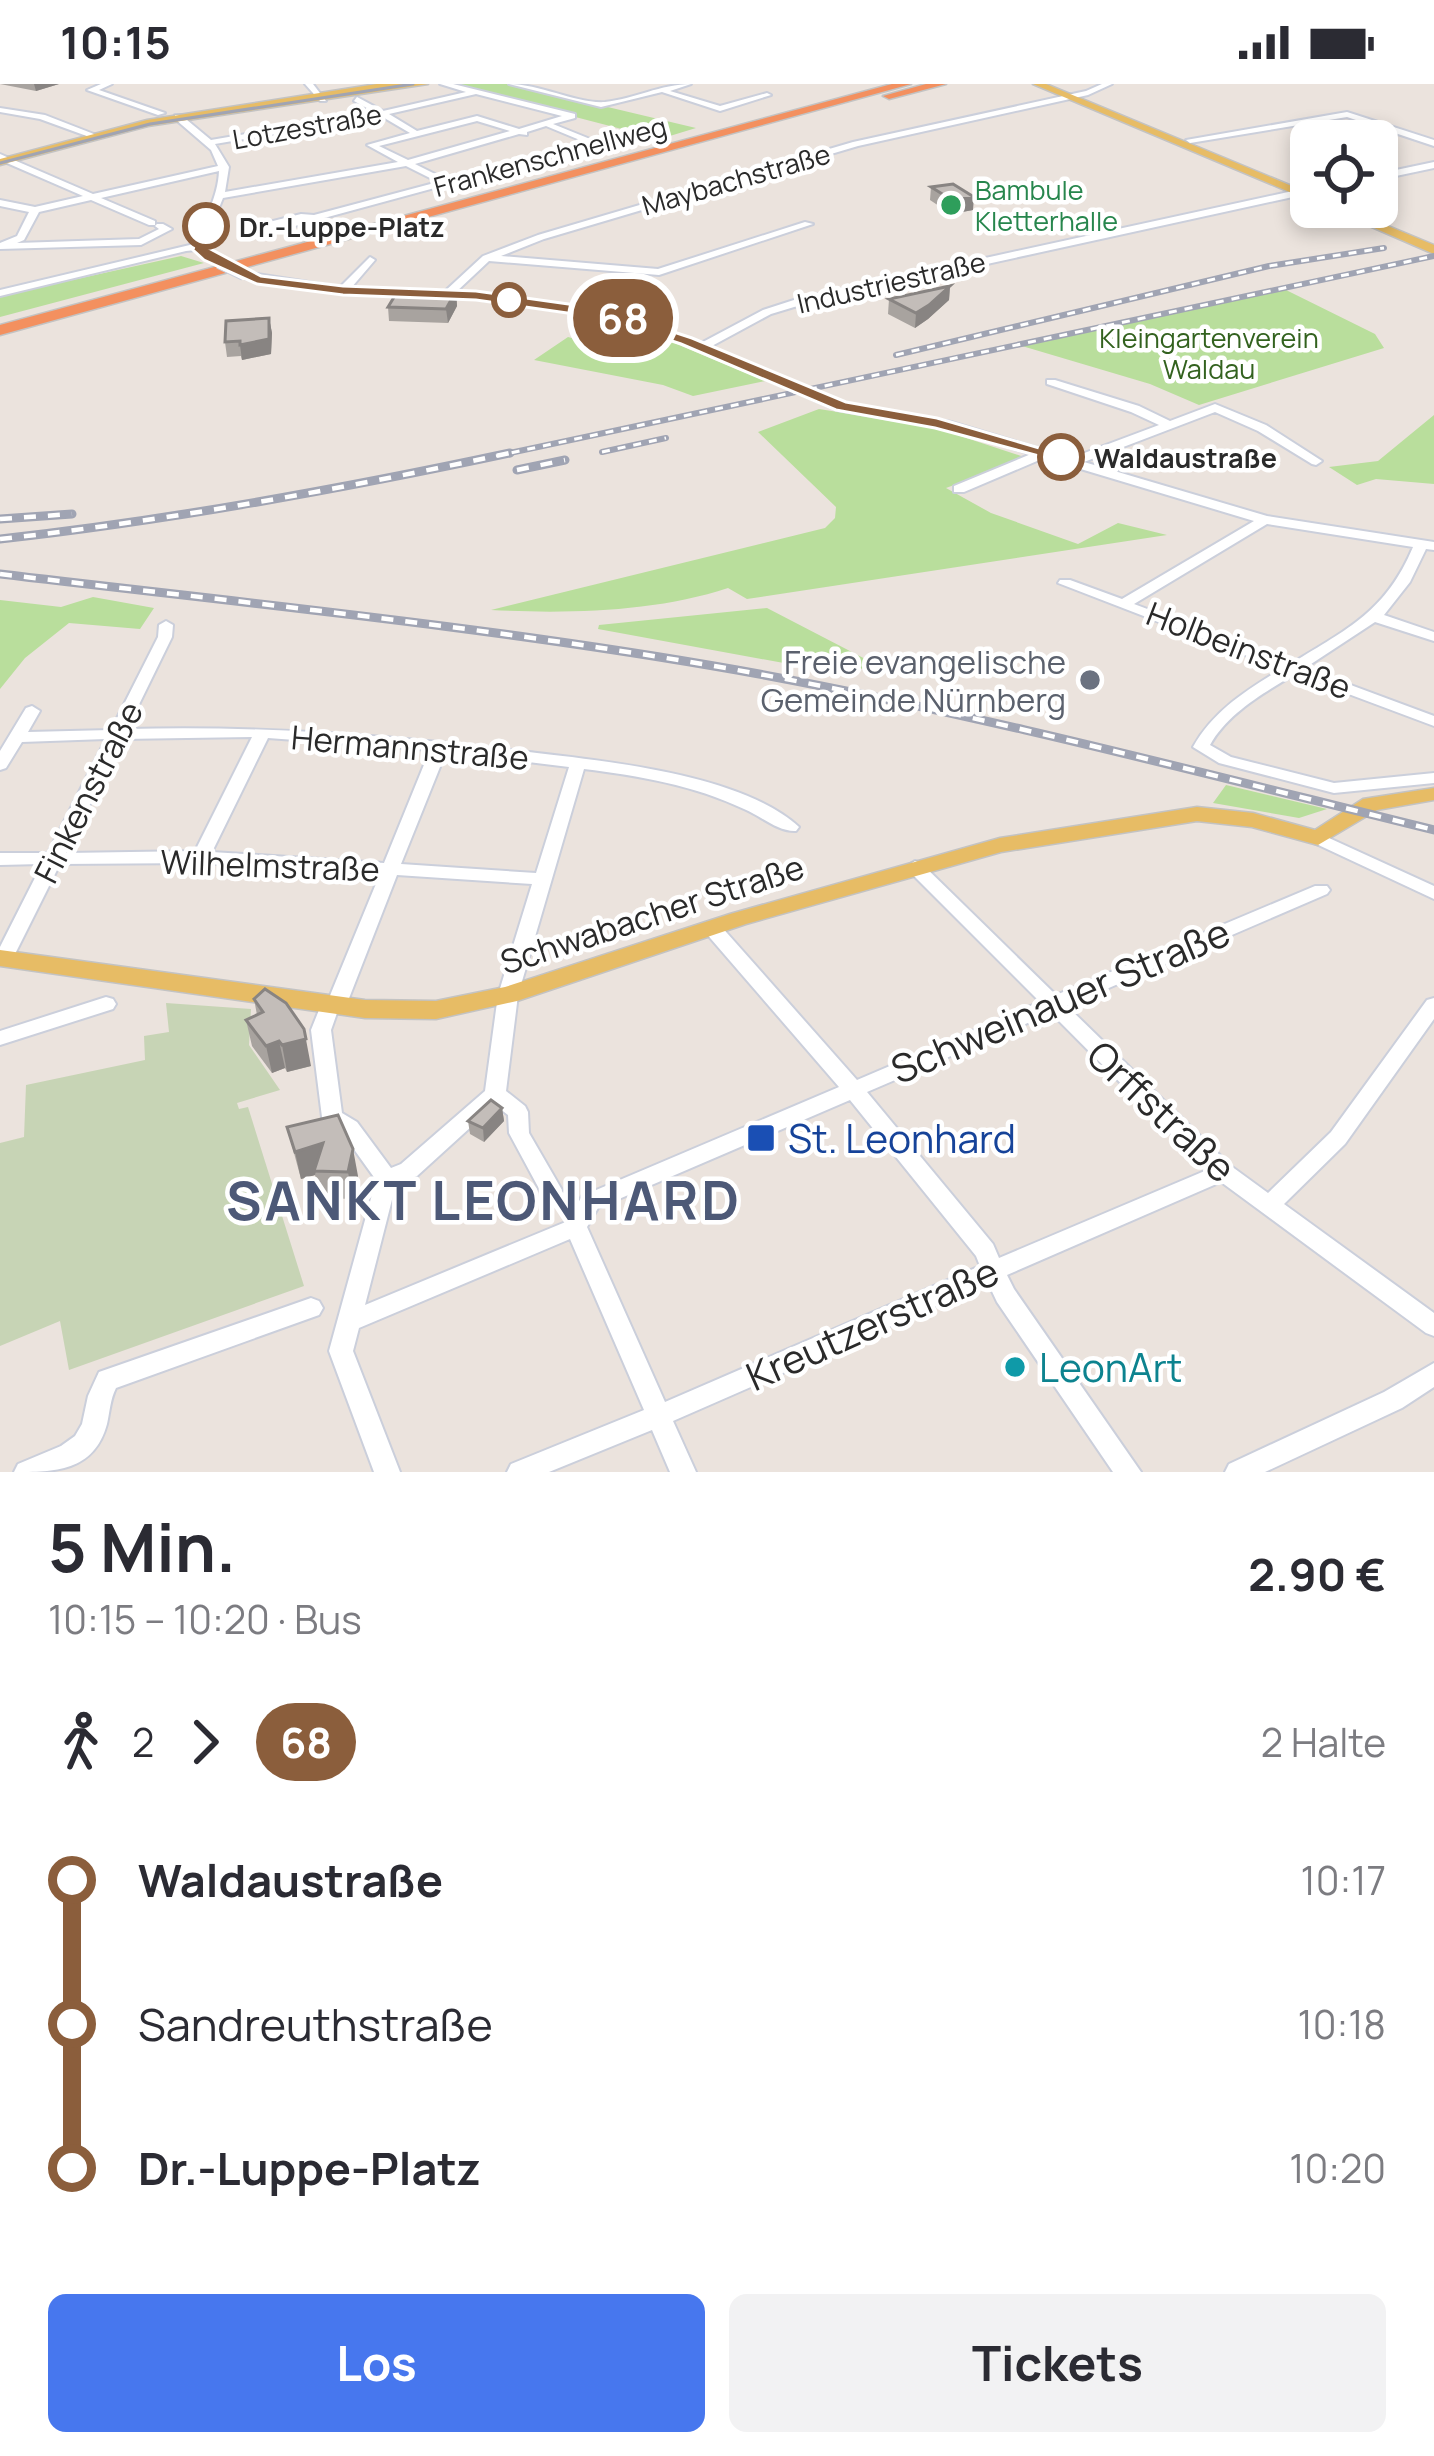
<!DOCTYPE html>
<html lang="de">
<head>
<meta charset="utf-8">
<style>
	body { margin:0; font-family:Manrope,sans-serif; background:#f2f2f3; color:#2b2b33; height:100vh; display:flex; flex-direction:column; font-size:45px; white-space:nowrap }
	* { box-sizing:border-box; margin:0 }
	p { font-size:39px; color:#7c7c81 }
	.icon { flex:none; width:66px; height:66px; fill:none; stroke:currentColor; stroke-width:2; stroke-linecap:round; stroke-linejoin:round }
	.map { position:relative; height:1388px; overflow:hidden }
	.sheet { display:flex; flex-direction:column; background:#fff; flex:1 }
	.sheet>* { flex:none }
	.badge { padding:0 24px; border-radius:39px; font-size:42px; line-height:78px }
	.buttons { position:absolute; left:1290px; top:36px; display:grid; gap:24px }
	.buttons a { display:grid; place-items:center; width:108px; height:108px; border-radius:18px; background:#fff; box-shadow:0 6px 18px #0003; font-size:60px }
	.map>.badge { position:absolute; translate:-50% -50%; box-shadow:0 0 0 6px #fff }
	.legs { display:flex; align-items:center; gap:18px; height:132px; padding:0 48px; font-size:39px }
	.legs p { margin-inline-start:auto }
	.summary { display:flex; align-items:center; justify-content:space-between; height:204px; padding:0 48px }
	h1 { font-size:66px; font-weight:700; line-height:90px }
	.primary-button { display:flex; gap:24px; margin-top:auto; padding:24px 48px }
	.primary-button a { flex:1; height:138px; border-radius:18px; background:#4777ee; color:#fff; font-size:48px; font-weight:700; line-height:138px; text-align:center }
	.primary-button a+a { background:#f2f2f3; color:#2b2b33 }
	ul { padding:0 48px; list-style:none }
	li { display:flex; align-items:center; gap:42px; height:144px; font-size:45px }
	li i { display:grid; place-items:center; width:18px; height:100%; margin:0 15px; background:currentColor }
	li i::after { content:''; width:30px; height:30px; margin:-15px; border:9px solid; border-radius:50%; background:#fff }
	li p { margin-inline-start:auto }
	li:first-child i { background:linear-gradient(#0000 50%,currentColor 0) }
	li:last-child i { background:linear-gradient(currentColor 50%,#0000 0) }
	.status { display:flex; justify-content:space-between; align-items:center; height:84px; padding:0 60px; background:#fff; direction:ltr }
	.status svg { height:33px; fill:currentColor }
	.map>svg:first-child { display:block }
	.green { fill:#b9de9c }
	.cemetery { fill:#c7d4b5 }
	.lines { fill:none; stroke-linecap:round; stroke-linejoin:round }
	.minor-casing { stroke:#cbcfdb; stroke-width:4 }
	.major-casing { stroke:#c3c3c3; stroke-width:3 }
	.highway-casing { stroke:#c3c3c3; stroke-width:3 }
	.minor { fill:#fff; fill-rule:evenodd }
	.major { fill:#e7bc65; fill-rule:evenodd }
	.highway { fill:#f3905f; fill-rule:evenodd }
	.tram { stroke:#a0a4b3; stroke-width:3 }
	.rail-far1-casing { stroke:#a0a4b3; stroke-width:6 }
	.rail-casing { stroke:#a0a4b3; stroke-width:9 }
	.rail-far1 { stroke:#fff; stroke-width:3; stroke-dasharray:8; stroke-linecap:butt }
	.rail { stroke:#fff; stroke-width:4.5; stroke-dasharray:12; stroke-linecap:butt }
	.minor-bridge-casing { stroke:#cbcfdb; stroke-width:12; stroke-linecap:butt }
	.minor-bridge { stroke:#fff; stroke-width:10 }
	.wall { fill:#a8a39f }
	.shaded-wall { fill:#888482 }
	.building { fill:#c3bdb9; stroke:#888482; stroke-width:3 }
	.line-1 { fill:#8b5e3c; stroke:#fff; stroke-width:3 }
	.leisure-dot { fill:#2e9e5b; stroke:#fff; stroke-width:4.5 }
	.stop-1-dot { fill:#fff; stroke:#8b5e3c; stroke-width:6 }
	.worship-dot { fill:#6b7280; stroke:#fff; stroke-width:4.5 }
	.transit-dot { fill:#1a4fb4; stroke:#fff; stroke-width:4.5 }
	.culture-dot { fill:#0f9aa8; stroke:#fff; stroke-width:4.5 }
	.labels { text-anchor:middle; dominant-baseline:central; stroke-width:9; stroke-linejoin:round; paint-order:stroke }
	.far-street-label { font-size:27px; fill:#2a2a2a; stroke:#fff }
	.far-leisure-label { font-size:27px; fill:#27864d; stroke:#fff; text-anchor:start }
	.far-stop-label { font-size:27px; font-weight:bold; fill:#2a2a2a; stroke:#fff; text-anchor:start }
	.far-park-label { font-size:27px; fill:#33621f; stroke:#fff }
	.street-label { font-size:33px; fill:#2a2a2a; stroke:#fff }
	.worship-label { font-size:33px; fill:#5b616d; stroke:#fff; text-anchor:end }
	.near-street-label { font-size:39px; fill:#2a2a2a; stroke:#fff }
	.near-transit-label { font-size:39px; fill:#164399; stroke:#fff; text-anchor:start }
	.near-culture-label { font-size:39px; fill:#0d838f; stroke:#fff; text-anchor:start }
	.near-district-label { font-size:54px; font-weight:bold; letter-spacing:3px; fill:#4d5977; stroke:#fff }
</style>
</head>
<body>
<div class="status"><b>10:15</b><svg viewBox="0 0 49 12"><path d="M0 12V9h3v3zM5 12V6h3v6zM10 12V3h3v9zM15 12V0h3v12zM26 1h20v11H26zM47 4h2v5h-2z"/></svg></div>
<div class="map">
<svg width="1434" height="1388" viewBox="0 0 1434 1388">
	<rect width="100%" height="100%" fill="#ebe3dd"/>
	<path class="green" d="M 449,0 L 511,0 L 696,44 L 660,55 Z
		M 181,172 L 204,179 L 0,233 L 0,212 Z
		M 1284,205 L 1375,250 L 1384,264 L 1199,321 L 1150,300 L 1022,262 Z
		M 624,245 L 660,253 L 765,297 L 693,312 L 663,301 L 534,276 L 568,253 L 599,261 Z
		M 819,325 L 933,343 L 1027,374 L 946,404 L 991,429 L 1078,460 L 1118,439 L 1167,451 L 747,515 L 728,504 C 656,528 567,530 491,526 L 825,444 L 835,434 L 836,423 L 758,348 Z
		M 1434,331 L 1434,400 L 1376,395 L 1357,401 L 1329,383 L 1378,377 Z
		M 93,513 L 154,524 L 140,545 L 69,539 L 25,574 L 0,605 L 0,516 L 61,523 Z
		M 767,524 L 873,579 L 849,591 L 598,545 L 599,541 Z
		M 1226,701 L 1327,725 L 1299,734 L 1213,719 Z"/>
	<path class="cemetery" d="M 166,919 L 251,925 L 249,961 L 280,1006 L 237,1019 L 239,1025 L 248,1023 L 304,1202 L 69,1286 L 60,1237 L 0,1262 L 0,1059 L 24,1053 L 26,1001 L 145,976 L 144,952 L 169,948 Z"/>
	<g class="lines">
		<defs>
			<path id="minor" d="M 101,0 L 112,0 L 99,6 L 165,29 L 158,31 L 87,6 Z
				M 305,0 L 313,0 L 326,17 L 320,17 Z
				M 440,0 L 453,0 L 575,30 L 575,34 L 553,40 L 600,59 L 258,152 L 249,147 L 249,143 L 301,130 L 314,131 L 438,98 L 406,82 L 223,114 L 203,163 L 213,173 L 212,175 L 204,175 L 196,166 L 186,167 L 0,212 L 0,206 L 194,160 C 204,137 218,113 219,87 L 101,114 L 155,137 L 155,141 L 149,141 L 91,116 L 39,128 L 24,156 L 17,159 L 139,155 L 159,145 L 155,142 L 157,140 L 163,140 L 172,145 L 141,161 L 0,165 L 0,159 L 17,152 L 29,128 L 0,122 L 0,116 L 35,123 L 83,112 L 0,76 L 0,70 L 93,110 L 218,82 L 211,66 L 175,35 L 175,31 L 181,31 L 211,56 L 374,28 L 354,17 L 357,13 L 383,27 L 466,8 ZM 476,10 L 562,32 L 519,45 L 477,32 L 417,47 L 389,30 ZM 381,32 L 410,49 L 367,61 L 398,78 L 225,108 L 229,83 L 215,60 ZM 477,37 L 510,47 L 408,76 L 379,62 ZM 546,42 L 587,59 L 447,96 L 415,80 L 519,50 L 527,51 L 527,48 Z
				M 509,0 C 540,0 578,20 605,18 C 634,15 661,0 691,0 L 670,7 L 720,22 L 767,9 L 771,11 L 720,27 L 662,8 L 601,23 Z
				M 1102,0 L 1112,0 L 1088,11 L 858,62 L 544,155 L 501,172 L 658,185 L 805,138 L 813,140 L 659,191 L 489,177 L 456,208 L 604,227 L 701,259 L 763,226 L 797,215 L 1311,103 L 1311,109 L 804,220 L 771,230 L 710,263 L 844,320 L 951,338 L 1071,374 L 1159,341 L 1131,328 L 1047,300 L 1047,296 L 1055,296 L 1139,322 L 1170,337 L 1215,320 L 1266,341 L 1322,377 L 1316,381 L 1312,380 L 1258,347 L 1215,328 L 1084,378 L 1267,432 L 1434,458 L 1434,466 L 1426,465 L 1410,498 L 1384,531 L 1434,548 L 1434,557 L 1375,538 L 1305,584 L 1434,632 L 1434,642 L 1295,590 C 1264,609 1228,629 1210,661 L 1231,673 L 1334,699 L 1434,689 L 1434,699 L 1334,709 L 1219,679 L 1193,663 C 1213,627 1247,606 1281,585 L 1058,499 L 1060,496 L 1070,496 L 1122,515 L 1254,437 L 1044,374 L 964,408 L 954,408 L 954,402 L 1031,370 L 949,345 L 837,326 L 683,259 L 602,233 L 476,215 L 343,210 L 244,194 L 239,191 L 244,188 L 340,203 L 370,173 L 375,176 L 351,204 L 444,208 L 483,172 L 538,151 L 853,58 L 1086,7 ZM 1267,440 L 1413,463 C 1386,527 1349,544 1292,579 L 1134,520 Z
				M 0,24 L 45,31 L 99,52 L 95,55 L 40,35 L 0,28 Z
				M 1347,28 L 1434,56 L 1434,62 L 1347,33 L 1190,59 L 1186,56 Z
				M 1434,78 L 1434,84 L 1377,96 L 1377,90 Z
				M 166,537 L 173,541 L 172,553 L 127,645 C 262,641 395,652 529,668 C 604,677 742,690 799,743 L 796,747 C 778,748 761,732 744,725 C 693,701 640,692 584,685 L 518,911 L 506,1007 L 525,1022 L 528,1028 L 529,1049 L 562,1106 L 559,1112 L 551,1115 L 543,1112 L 509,1049 L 508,1031 L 495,1021 L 417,1092 L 396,1100 L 365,1221 L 568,1137 L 582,1112 L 839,1003 L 705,848 L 703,844 L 705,840 L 719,840 L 857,996 L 1040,918 L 909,787 L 906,783 L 915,777 L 921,779 L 1056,911 L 1315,802 L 1327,802 L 1330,806 L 1327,810 L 1067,922 L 1231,1082 L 1268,1109 L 1331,1048 L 1427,916 L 1434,914 L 1434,935 L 1345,1060 L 1284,1120 L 1434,1229 L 1434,1252 L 1426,1249 L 1221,1098 L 1007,1191 L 1014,1205 L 1141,1388 L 1113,1388 L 997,1218 L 988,1199 L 673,1337 L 696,1388 L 670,1388 L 652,1346 L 549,1388 L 507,1388 L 511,1380 L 644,1326 L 570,1155 L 359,1244 L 353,1267 L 400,1388 L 374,1388 L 329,1267 L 376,1096 L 343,1050 L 325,1039 L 322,1033 L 311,946 L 323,916 L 329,914 L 380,790 L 201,779 L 60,780 L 13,874 L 11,879 L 0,879 L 0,863 L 42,780 L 0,781 L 0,769 L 48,769 L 106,655 L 22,658 L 6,684 L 0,686 L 0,667 L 26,624 L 32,622 L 40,627 L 28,648 L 111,646 L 158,553 L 159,541 ZM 252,653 L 195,767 L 66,769 L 122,655 ZM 268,654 L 430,666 L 384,779 L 212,768 ZM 446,668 L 569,683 L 536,789 L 401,780 ZM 397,791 L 532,800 L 498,911 L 485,1007 L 401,1080 L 391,1084 L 357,1038 L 342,1029 L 331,946 L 337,929 L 343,927 L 346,922 ZM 1051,929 L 1207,1086 L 999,1174 L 993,1160 L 867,1008 ZM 850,1016 L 976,1172 L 980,1182 L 665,1318 L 587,1143 L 598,1124 Z
				M 1318,749 L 1434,802 L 1434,815 L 1312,758 L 1309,754 L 1312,750 Z
				M 106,913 L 113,915 L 116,920 L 113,925 L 0,961 L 0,947 Z
				M 311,1214 L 319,1217 L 323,1224 L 319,1231 L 116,1304 C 110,1316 110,1327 107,1340 C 94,1388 54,1388 14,1388 L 18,1380 L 61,1362 L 75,1352 L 82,1340 L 88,1312 L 99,1288 Z
				M 1434,1279 L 1434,1303 L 1402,1324 L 1265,1388 L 1225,1388 L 1229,1380 L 1384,1308 Z"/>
			<path id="major" d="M 377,0 L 428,0 L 148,42 L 0,81 L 0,75 L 147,36 Z
				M 1033,0 L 1046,0 L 1311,110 L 1311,117 Z
				M 1326,123 L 1342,123 L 1434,161 L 1434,170 Z
				M 1434,704 L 1434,716 L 1377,726 L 1318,761 L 1252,743 L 1197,737 L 1001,768 L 746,840 L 517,917 L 436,935 L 365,934 L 0,882 L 0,866 L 365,916 L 436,917 L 505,903 L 730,830 L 1000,754 L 1197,723 L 1253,729 L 1315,746 L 1363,715 Z"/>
			<path id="highway" d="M 892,0 L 911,0 L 0,251 L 0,241 Z
				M 926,0 L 946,0 L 889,15 L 883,12 Z"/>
		</defs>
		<use href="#minor" class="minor-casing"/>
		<use href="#major" class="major-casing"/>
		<use href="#highway" class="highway-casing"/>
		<use href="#minor" class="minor"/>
		<use href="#major" class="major"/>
		<use href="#highway" class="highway"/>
		<path class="tram" d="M 0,79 L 150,40 L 413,0"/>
		<defs>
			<path id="rail-far1" d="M 896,271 L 1269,182 L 1384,164
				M 602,368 L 666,354
				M 496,372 L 1434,172"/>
			<path id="rail" d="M 517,386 L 565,376
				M 0,435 L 72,430
				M 0,455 C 173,436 341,405 510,369
				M 0,490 C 246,519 493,543 737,586 C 971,628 1202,689 1434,746"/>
		</defs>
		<use href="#rail-far1" class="rail-far1-casing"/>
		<use href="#rail" class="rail-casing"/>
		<use href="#rail-far1" class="rail-far1"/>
		<use href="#rail" class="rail"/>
		<defs>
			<path id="minor-bridge" d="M 219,179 L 244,191"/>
		</defs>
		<use href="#minor-bridge" class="minor-bridge-casing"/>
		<use href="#minor-bridge" class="minor-bridge"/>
	</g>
	<path class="wall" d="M 0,0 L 59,0 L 36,7 Z
		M 931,103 L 973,126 L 951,130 L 930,116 Z
		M 950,202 L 949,216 L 928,235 L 915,244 L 888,230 L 889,215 Z
		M 456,207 L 457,222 L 448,239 L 389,237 L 388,223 Z
		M 269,234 L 272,249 L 271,270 L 242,276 L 241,272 L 227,273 L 225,258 Z
		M 254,915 L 311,982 L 287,988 L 285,984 L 272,989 L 252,962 L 246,936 L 257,931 Z
		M 502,1024 L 504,1037 L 484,1058 L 470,1050 L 468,1037 Z
		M 287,1043 L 358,1092 L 353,1115 L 320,1114 L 315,1091 L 301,1095 Z"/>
	<path class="shaded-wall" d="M 34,0 L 59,0 L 36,7 Z
		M 974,113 L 973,126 L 951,130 L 952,116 Z
		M 950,202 L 949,216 L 928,235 L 915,244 L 916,229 Z
		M 456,207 L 457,222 L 448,239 L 446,225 Z
		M 269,234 L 272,249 L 271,270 L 242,276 L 240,261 Z
		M 304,945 L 311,982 L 287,988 L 282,961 Z
		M 279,957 L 285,984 L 272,989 L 266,962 Z
		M 502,1024 L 504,1037 L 484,1058 L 483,1044 Z
		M 323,1059 L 315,1091 L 301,1095 L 295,1068 Z
		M 353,1065 L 358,1092 L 353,1115 L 348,1088 Z"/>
	<path class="building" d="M 953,100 L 974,113 L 952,116 L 931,103 Z
		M 950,202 L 929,221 L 916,229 L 889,215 Z
		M 399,205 L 456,207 L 446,225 L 388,223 Z
		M 269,234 L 269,255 L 240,261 L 240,257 L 225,258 L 226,237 Z
		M 265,905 L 286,919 L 304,945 L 306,955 L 282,961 L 279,957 L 266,962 L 246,936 L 263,928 L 254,915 Z
		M 491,1016 L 502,1024 L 483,1044 L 468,1037 Z
		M 338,1031 L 353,1065 L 348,1088 L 314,1087 L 323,1059 L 295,1068 L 287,1043 Z"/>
	<path class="line-1" d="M 206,138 L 213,142 L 205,162 L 261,192 L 343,202 L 476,207 L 604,225 L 692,254 L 846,318 L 937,334 L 1070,373 L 1061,378 L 935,344 L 836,326 L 681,260 L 602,234 L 476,216 L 343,211 L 257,200 L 204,176 L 193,166 L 199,142 Z"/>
	<circle class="leisure-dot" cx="951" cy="121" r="12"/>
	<g class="stop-1-dot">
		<circle cx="206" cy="142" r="21"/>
		<circle cx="509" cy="216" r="15"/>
		<circle cx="1061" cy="373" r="21"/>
	</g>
	<circle class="worship-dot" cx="1090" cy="596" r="12"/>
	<rect class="transit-dot" x="746" y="1039" width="30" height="30" rx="6"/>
	<circle class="culture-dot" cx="1015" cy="1283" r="12"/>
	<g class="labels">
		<g class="far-street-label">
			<text transform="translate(307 42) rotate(-10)">Lotzestraße</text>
			<text transform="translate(550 72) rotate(-15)">Frankenschnellweg</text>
			<text transform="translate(736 95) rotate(-16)">Maybachstraße</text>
			<text transform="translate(891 198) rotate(-13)">Industriestraße</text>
		</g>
		<g class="far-leisure-label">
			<text x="975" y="105">Bambule<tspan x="975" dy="31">Kletterhalle</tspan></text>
		</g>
		<g class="far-stop-label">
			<text x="239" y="142">Dr.-Luppe-Platz</text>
			<text x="1094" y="373">Waldaustraße</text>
		</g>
		<g class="far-park-label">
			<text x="1209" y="253">Kleingartenverein<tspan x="1209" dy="31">Waldau</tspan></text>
		</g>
		<g class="street-label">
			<text transform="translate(1249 566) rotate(21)">Holbeinstraße</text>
			<text transform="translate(410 663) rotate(5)">Hermannstraße</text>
			<text transform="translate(88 708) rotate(-63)">Finkenstraße</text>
			<text transform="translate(270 781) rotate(2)">Wilhelmstraße</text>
			<text transform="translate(652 830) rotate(-18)">Schwabacher Straße</text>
		</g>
		<g class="worship-label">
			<text x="1066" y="577">Freie evangelische<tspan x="1066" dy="38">Gemeinde Nürnberg</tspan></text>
		</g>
		<g class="near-street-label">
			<text transform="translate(1060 916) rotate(-23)">Schweinauer Straße</text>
			<text transform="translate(1162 1027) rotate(43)">Orffstraße</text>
			<text transform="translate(872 1239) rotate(-24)">Kreutzerstraße</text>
		</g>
		<g class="near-transit-label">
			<text x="788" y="1054">St. Leonhard</text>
		</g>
		<g class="near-culture-label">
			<text x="1039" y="1283">LeonArt</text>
		</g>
		<g class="near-district-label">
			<text x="484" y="1115">SANKT LEONHARD</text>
		</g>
	</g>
</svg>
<div class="buttons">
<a><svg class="icon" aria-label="locate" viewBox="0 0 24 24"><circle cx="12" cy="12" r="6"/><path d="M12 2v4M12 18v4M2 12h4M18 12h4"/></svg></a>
</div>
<b class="badge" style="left:623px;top:234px;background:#8b5e3c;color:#fff">68</b>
</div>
<section class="sheet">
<div class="summary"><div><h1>5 Min.</h1><p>10:15 – 10:20 · Bus</p></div><b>2.90 €</b></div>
<div class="legs"><svg class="icon" aria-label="walk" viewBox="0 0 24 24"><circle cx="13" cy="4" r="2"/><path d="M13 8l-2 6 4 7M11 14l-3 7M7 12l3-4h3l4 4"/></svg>2<svg class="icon" aria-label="forward" viewBox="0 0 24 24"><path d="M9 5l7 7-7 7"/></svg><b class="badge" style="background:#8b5e3c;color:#fff">68</b><p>2 Halte</p></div>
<ul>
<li><i style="color:#8b5e3c"></i><b>Waldaustraße</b><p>10:17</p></li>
<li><i style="color:#8b5e3c"></i><span>Sandreuthstraße</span><p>10:18</p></li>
<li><i style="color:#8b5e3c"></i><b>Dr.-Luppe-Platz</b><p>10:20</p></li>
</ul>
<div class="primary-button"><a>Los</a><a>Tickets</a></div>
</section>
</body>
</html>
